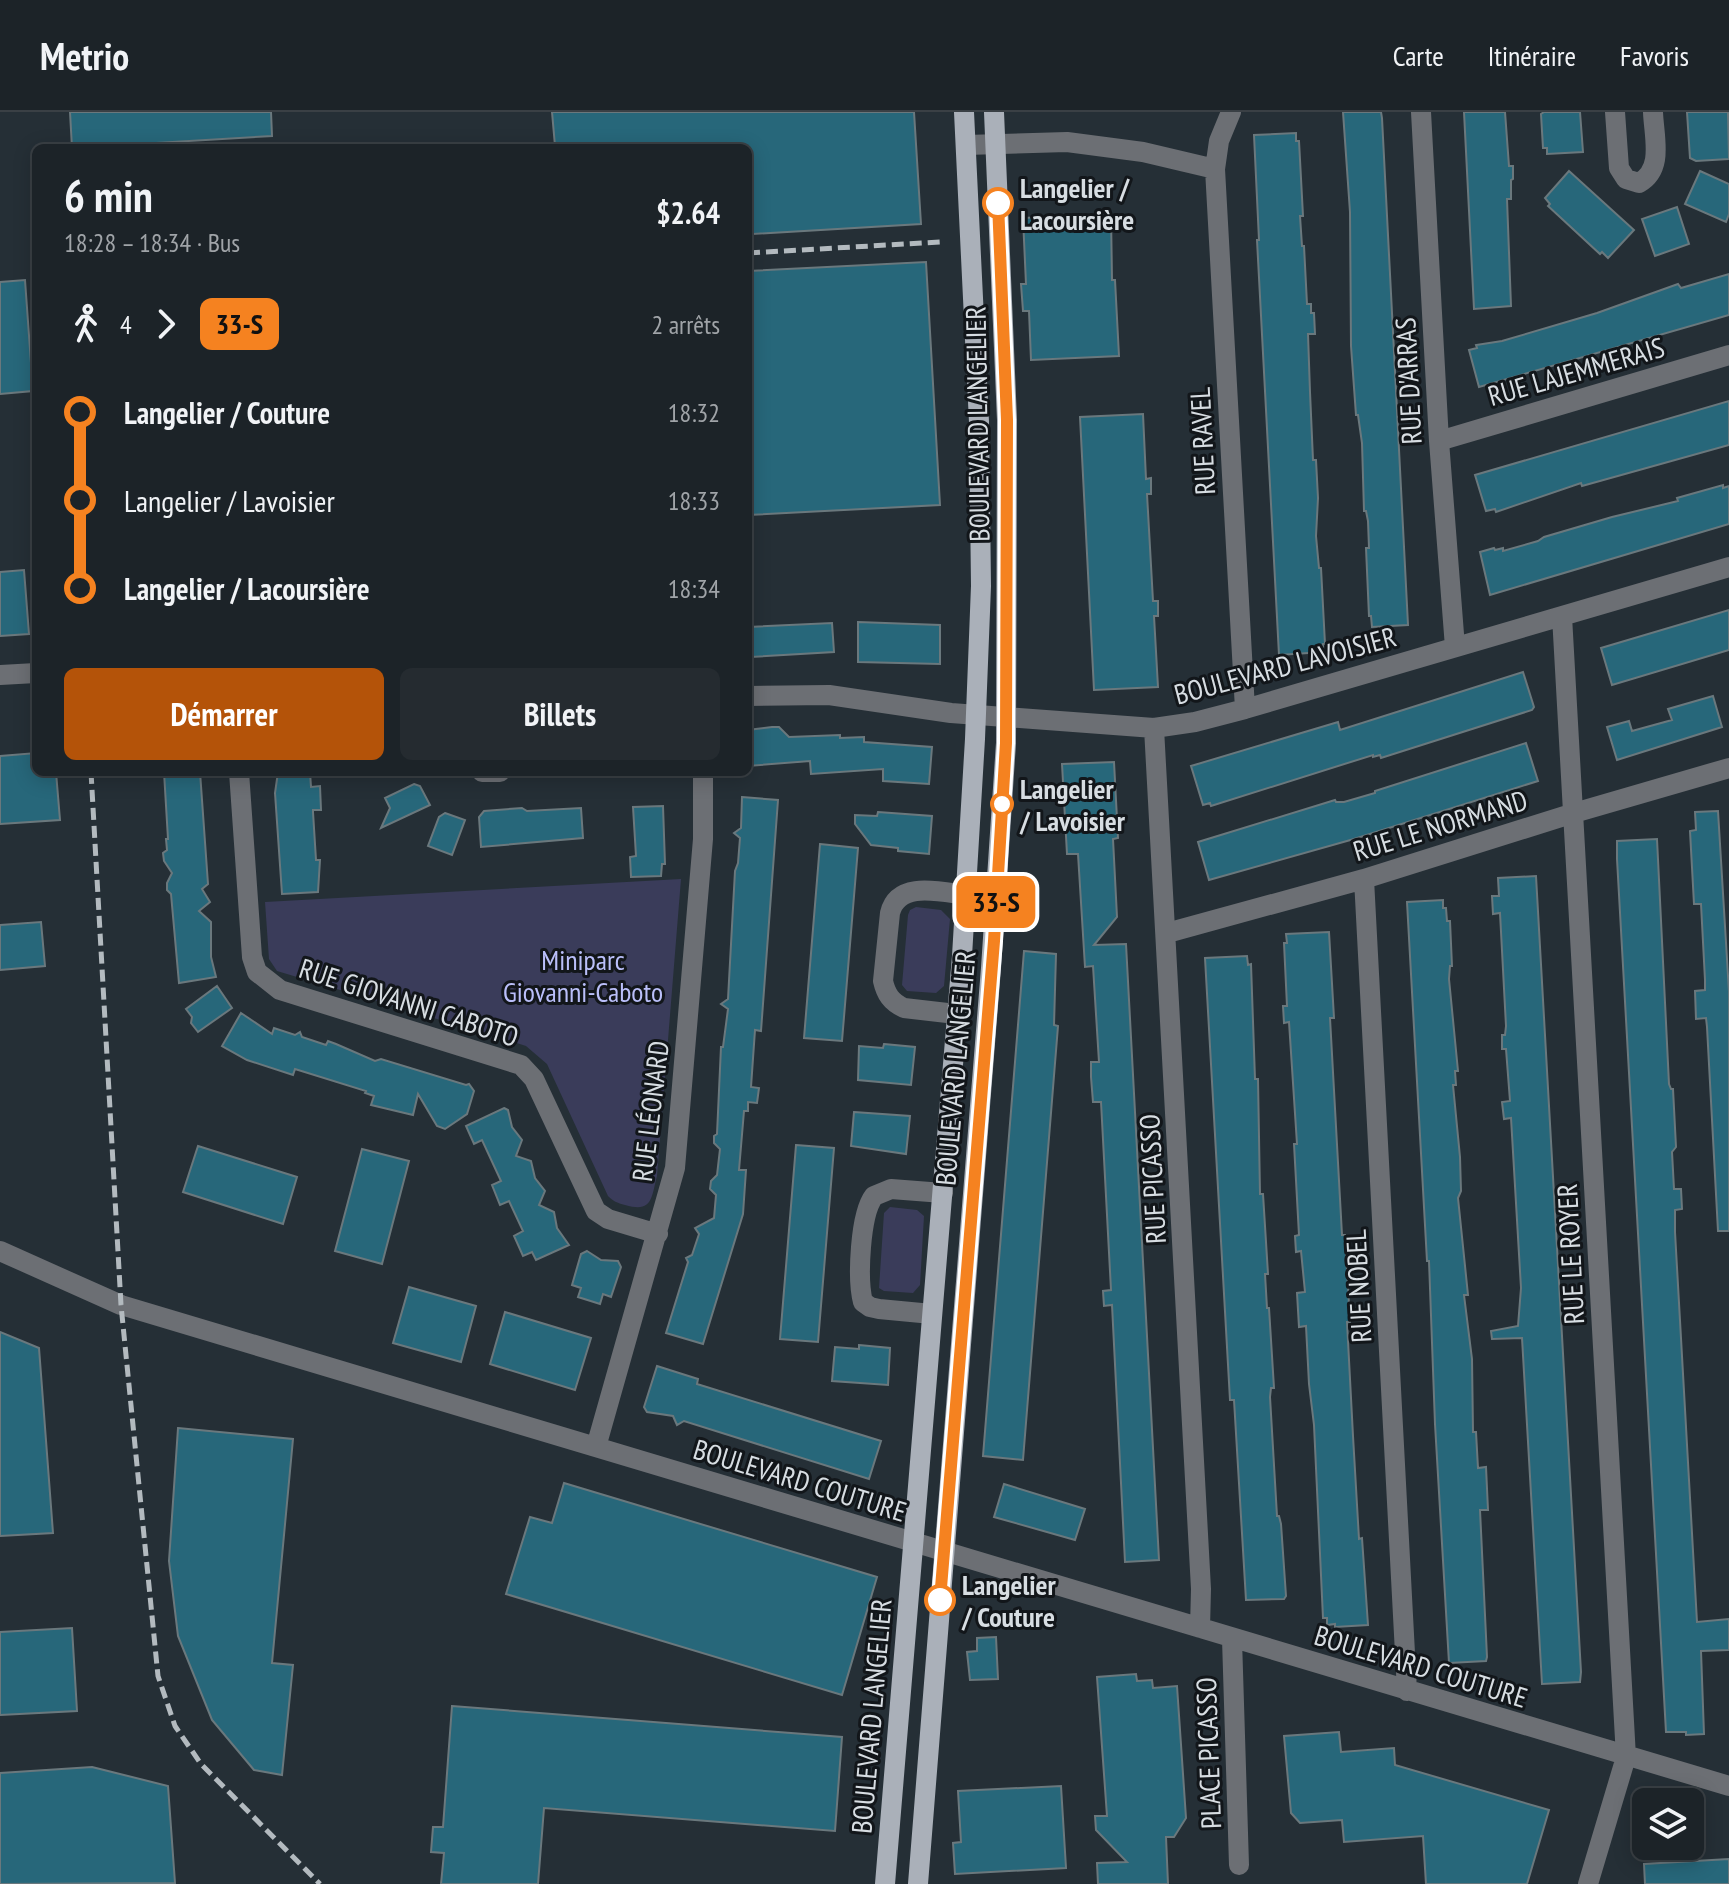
<!DOCTYPE html>
<html lang="fr">
<head>
<meta charset="utf-8">
<style>
	body { margin:0; font-family:"PT Sans Narrow",sans-serif; background:#252b30; color:#f1f3f6; height:100vh; display:flex; flex-direction:column; font-size:30px; white-space:nowrap }
	* { box-sizing:border-box; margin:0 }
	p { font-size:26px; color:#a0a4a8 }
	.icon { flex:none; width:44px; height:44px; fill:none; stroke:currentColor; stroke-width:2; stroke-linecap:round; stroke-linejoin:round }
	.map { position:relative; flex:1; overflow:hidden }
	.details { position:absolute; left:32px; top:32px; width:720px; height:632px; display:flex; flex-direction:column; background:#1c2328; border-radius:12px; box-shadow:0 4px 20px #0003,0 0 0 2px #3a4045 }
	.details>* { flex:none }
	.badge { padding:0 16px; border-radius:12px; font-size:28px; line-height:52px }
	.buttons { position:absolute; left:1632px; top:1676px; display:grid; gap:16px }
	.buttons a { display:grid; place-items:center; width:72px; height:72px; border-radius:12px; background:#1c2328; box-shadow:0 4px 20px #0003,0 0 0 2px #3a4045; font-size:40px }
	.map>.badge { position:absolute; translate:-50% -50%; box-shadow:0 0 0 4px #fff }
	.legs { display:flex; align-items:center; gap:12px; height:88px; padding:0 32px; font-size:26px }
	.legs p { margin-inline-start:auto }
	.summary { display:flex; align-items:center; justify-content:space-between; height:136px; padding:0 32px }
	h1 { font-size:44px; font-weight:800; line-height:60px }
	.action { display:flex; gap:16px; margin-top:auto; padding:16px 32px }
	.action a { flex:1; height:92px; border-radius:12px; background:#b45309; color:#fff; font-size:32px; font-weight:800; line-height:92px; text-align:center }
	.action a+a { background:#252b30; color:#f1f3f6 }
	ul { padding:0 32px; list-style:none }
	li { display:flex; align-items:center; gap:28px; height:88px; font-size:30px }
	li i { display:grid; place-items:center; width:12px; height:100%; margin:0 10px; background:currentColor }
	li i::after { content:''; width:20px; height:20px; margin:-10px; border:6px solid; border-radius:50%; background:#1c2328 }
	li p { margin-inline-start:auto }
	li:first-child i { background:linear-gradient(#0000 50%,currentColor 0) }
	li:last-child i { background:linear-gradient(currentColor 50%,#0000 0) }
	header { display:flex; align-items:center; gap:48px; box-sizing:border-box; height:112px; padding:0 40px; background:#1c2328; border-bottom:2px solid #3a4045 }
	header strong { font-size:38px }
	nav { display:flex; gap:44px; margin-inline-start:auto; font-size:28px }
	.map>svg:first-child { display:block }
	.green { fill:#3a3c5a }
	.building { fill:#27677a; stroke:#6a787d; stroke-width:2 }
	.lines { fill:none; stroke-linecap:round; stroke-linejoin:round }
	.minor { stroke:#6c6f74; stroke-width:20 }
	.major { stroke:#aab0b9; stroke-width:20 }
	.rail { stroke:#b3babf; stroke-width:5; stroke-dasharray:12 6; stroke-linecap:butt }
	.line-1-casing { stroke:#fff; stroke-width:18 }
	.line-1 { stroke:#f58220; stroke-width:12 }
	.stop-1-dot { fill:#fff; stroke:#f58220; stroke-width:4 }
	.labels { text-anchor:middle; dominant-baseline:central; stroke-width:6; stroke-linejoin:round; paint-order:stroke }
	.stop-label { font-size:28px; font-weight:bold; fill:#d7dde2; stroke:#12161a; text-anchor:start }
	.street-label { font-size:28px; fill:#d7dde2; stroke:#12161a }
	.park-label { font-size:28px; fill:#babff9; stroke:#12161a }
</style>
</head>
<body>
<header>
<strong>Metrio</strong>
<nav><a>Carte</a><a>Itinéraire</a><a>Favoris</a></nav>
</header>
<div class="map">
<svg width="1729" height="1772" viewBox="0 0 1729 1772">
	<rect width="100%" height="100%" fill="#252f36"/>
	<path class="green" d="M 681,767 L 657,1064 C 651,1086 653,1101 625,1093 C 617,1091 613,1089 608,1084 L 547,952 L 526,934 L 507,928 L 277,859 L 269,847 L 265,790 Z
		M 916,795 L 941,798 L 950,807 L 944,874 L 936,881 L 907,879 L 902,873 L 908,803 L 910,798 Z
		M 890,1095 L 917,1098 L 924,1104 L 920,1173 L 913,1181 L 884,1179 L 879,1176 L 884,1101 Z"/>
	<path class="building" d="M 70,0 L 271,0 L 272,24 L 72,36 Z
		M 552,0 L 914,0 L 921,112 L 753,122 L 751,104 L 748,104 L 748,36 L 586,36 L 585,32 L 555,34 Z
		M 1343,0 L 1381,0 L 1382,6 L 1408,513 L 1372,515 L 1371,504 L 1369,504 L 1366,436 L 1369,436 L 1368,409 L 1366,399 L 1364,399 L 1362,331 L 1358,303 L 1356,303 L 1351,234 L 1350,100 Z
		M 1464,0 L 1505,0 L 1509,54 L 1513,54 L 1513,67 L 1511,68 L 1511,87 L 1507,87 L 1511,194 L 1474,197 Z
		M 1544,0 L 1580,0 L 1583,40 L 1547,42 L 1547,36 L 1543,36 L 1541,2 Z
		M 1687,0 L 1728,0 L 1729,47 L 1696,49 L 1690,46 Z
		M 1296,21 L 1296,29 L 1299,29 L 1303,104 L 1300,104 L 1302,134 L 1304,134 L 1307,192 L 1311,192 L 1311,201 L 1314,201 L 1315,222 L 1308,222 L 1310,280 L 1313,348 L 1316,348 L 1318,386 L 1316,424 L 1319,456 L 1321,456 L 1325,532 L 1323,532 L 1323,540 L 1279,543 L 1257,128 L 1259,128 L 1254,23 Z
		M 1569,59 L 1634,118 L 1608,146 L 1602,140 L 1600,142 L 1548,94 L 1550,92 L 1545,86 Z
		M 1700,59 L 1729,72 L 1729,102 L 1726,110 L 1685,92 Z
		M 1677,95 L 1689,132 L 1655,144 L 1642,107 Z
		M 1111,102 L 1112,168 L 1115,168 L 1119,244 L 1031,248 L 1029,199 L 1023,199 L 1021,172 L 1026,172 L 1023,106 Z
		M 926,150 L 940,393 L 748,403 L 748,159 Z
		M 1729,162 L 1729,203 L 1479,275 L 1469,238 L 1477,236 L 1476,233 L 1502,229 L 1597,201 L 1678,172 L 1681,176 Z
		M 25,168 L 33,279 L 0,282 L 0,170 Z
		M 1729,289 L 1729,333 L 1582,374 L 1581,371 L 1496,400 L 1495,397 L 1486,399 L 1475,363 Z
		M 1143,302 L 1146,367 L 1151,366 L 1151,382 L 1147,382 L 1153,489 L 1158,489 L 1158,504 L 1154,504 L 1158,575 L 1094,578 L 1080,305 Z
		M 1723,373 L 1723,376 L 1729,374 L 1729,412 L 1490,483 L 1480,440 L 1494,436 L 1495,438 L 1503,436 L 1503,439 L 1538,429 L 1544,425 L 1612,405 L 1678,389 L 1677,386 Z
		M 24,458 L 29,522 L 0,524 L 0,460 Z
		M 1729,498 L 1729,538 L 1612,573 L 1601,536 Z
		M 858,510 L 940,513 L 940,552 L 858,550 Z
		M 832,511 L 834,540 L 751,545 L 749,515 Z
		M 1523,560 L 1534,595 L 1532,598 L 1381,646 L 1380,643 L 1373,645 L 1373,643 L 1211,694 L 1210,691 L 1203,693 L 1191,654 L 1338,610 L 1340,618 Z
		M 1713,584 L 1722,615 L 1617,648 L 1607,615 L 1629,609 L 1632,619 L 1672,608 L 1668,597 Z
		M 772,615 L 779,615 L 789,625 L 840,623 L 840,626 L 864,625 L 864,630 L 932,635 L 929,672 L 883,669 L 883,657 L 811,662 L 810,649 L 748,654 L 748,618 Z
		M 1526,631 L 1538,669 L 1354,727 L 1209,768 L 1198,730 L 1335,688 L 1336,690 L 1344,690 L 1375,681 L 1375,679 Z
		M 36,641 L 36,660 L 56,660 L 60,708 L 0,712 L 0,644 Z
		M 1114,650 L 1118,726 L 1113,727 L 1117,805 L 1094,833 L 1126,832 L 1159,1448 L 1125,1450 L 1112,1193 L 1104,1194 L 1103,1179 L 1111,1178 L 1101,990 L 1093,990 L 1091,965 L 1091,950 L 1099,950 L 1093,854 L 1085,855 L 1078,742 L 1067,742 L 1062,652 Z
		M 164,660 L 200,660 L 208,772 L 202,777 L 210,790 L 199,799 L 211,810 L 211,845 L 216,865 L 179,871 L 171,782 L 167,778 L 167,771 L 172,761 L 164,749 L 163,741 L 167,738 L 166,727 L 168,727 Z
		M 278,660 L 310,660 L 311,675 L 320,674 L 321,698 L 313,698 L 313,700 L 316,748 L 320,748 L 318,780 L 282,782 L 275,681 Z
		M 414,672 L 420,674 L 430,693 L 381,716 L 390,696 L 385,686 Z
		M 742,685 L 778,688 L 761,919 L 755,918 L 751,975 L 759,976 L 757,991 L 748,990 L 748,999 L 744,999 L 739,1058 L 746,1058 L 743,1102 L 703,1232 L 666,1221 L 688,1150 L 686,1146 L 692,1143 L 699,1122 L 695,1116 L 714,1106 L 716,1083 L 710,1077 L 711,1069 L 717,1063 L 720,1037 L 714,1031 L 714,1024 L 717,1022 L 721,935 L 723,935 L 728,897 L 721,892 L 728,887 L 735,759 L 738,751 L 740,726 L 734,721 L 741,716 Z
		M 663,694 L 665,752 L 662,752 L 661,764 L 631,765 L 630,745 L 636,744 L 633,695 Z
		M 522,696 L 527,699 L 581,696 L 583,726 L 481,735 L 479,705 L 484,699 Z
		M 1718,699 L 1729,880 L 1729,1119 L 1718,1119 L 1707,915 L 1706,906 L 1696,907 L 1695,879 L 1705,878 L 1705,868 L 1701,792 L 1694,792 L 1690,719 L 1696,718 L 1695,700 Z
		M 878,700 L 932,704 L 929,742 L 898,739 L 898,736 L 871,733 L 855,712 L 855,703 L 877,704 Z
		M 445,701 L 465,708 L 452,743 L 428,734 L 439,705 Z
		M 1657,727 L 1669,972 L 1671,977 L 1673,977 L 1676,1035 L 1672,1040 L 1674,1077 L 1681,1077 L 1682,1097 L 1675,1098 L 1675,1120 L 1697,1510 L 1729,1507 L 1729,1538 L 1701,1539 L 1704,1622 L 1686,1623 L 1686,1620 L 1666,1620 L 1617,747 L 1617,729 Z
		M 820,732 L 858,736 L 842,929 L 804,926 Z
		M 1536,764 L 1581,1560 L 1580,1570 L 1542,1572 L 1522,1226 L 1492,1227 L 1491,1219 L 1518,1214 L 1521,1176 L 1511,1006 L 1504,1007 L 1502,990 L 1510,989 L 1506,937 L 1502,937 L 1502,923 L 1505,923 L 1506,914 L 1500,801 L 1493,802 L 1492,784 L 1499,784 L 1498,766 Z
		M 1443,788 L 1443,796 L 1446,796 L 1447,809 L 1450,809 L 1452,854 L 1450,854 L 1449,867 L 1458,959 L 1455,959 L 1456,973 L 1453,973 L 1460,1045 L 1461,1079 L 1458,1086 L 1468,1183 L 1464,1183 L 1472,1247 L 1473,1320 L 1476,1320 L 1478,1356 L 1486,1355 L 1488,1398 L 1480,1398 L 1487,1545 L 1486,1549 L 1449,1551 L 1435,1312 L 1429,1149 L 1427,1149 L 1407,790 Z
		M 41,810 L 45,854 L 0,858 L 0,813 Z
		M 1329,820 L 1334,906 L 1330,906 L 1342,1123 L 1345,1123 L 1350,1210 L 1347,1210 L 1353,1324 L 1359,1427 L 1362,1426 L 1368,1513 L 1335,1515 L 1335,1512 L 1327,1513 L 1327,1506 L 1323,1506 L 1314,1313 L 1309,1272 L 1306,1214 L 1299,1215 L 1297,1181 L 1305,1180 L 1301,1139 L 1296,1140 L 1295,1124 L 1299,1123 L 1294,1032 L 1297,1032 L 1289,910 L 1284,911 L 1283,894 L 1287,894 L 1284,831 L 1287,831 L 1286,822 Z
		M 1024,839 L 1056,842 L 1054,913 L 1058,914 L 1023,1348 L 983,1344 Z
		M 1247,844 L 1248,853 L 1251,852 L 1255,967 L 1258,967 L 1260,1082 L 1263,1082 L 1268,1162 L 1265,1162 L 1267,1196 L 1269,1196 L 1274,1276 L 1271,1276 L 1270,1285 L 1277,1404 L 1279,1404 L 1281,1412 L 1286,1484 L 1284,1487 L 1246,1488 L 1234,1288 L 1230,1288 L 1205,846 Z
		M 217,874 L 232,896 L 198,920 L 191,911 L 192,905 L 186,897 Z
		M 241,901 L 272,922 L 274,916 L 295,923 L 300,920 L 302,925 L 326,933 L 328,929 L 336,932 L 375,949 L 381,947 L 466,973 L 469,972 L 474,979 L 467,1002 L 445,1017 L 437,1014 L 418,982 L 413,1003 L 371,993 L 374,984 L 365,981 L 366,979 L 295,957 L 293,963 L 247,948 L 222,934 Z
		M 884,932 L 915,935 L 911,973 L 858,968 L 859,934 L 883,936 Z
		M 504,996 L 508,998 L 512,1015 L 522,1028 L 516,1044 L 531,1049 L 535,1066 L 545,1079 L 539,1093 L 554,1100 L 557,1116 L 569,1133 L 536,1148 L 532,1140 L 523,1144 L 514,1124 L 523,1119 L 509,1089 L 500,1093 L 492,1073 L 501,1069 L 482,1028 L 474,1032 L 466,1014 Z
		M 854,1000 L 910,1004 L 906,1042 L 851,1034 Z
		M 796,1033 L 834,1036 L 818,1230 L 780,1227 Z
		M 198,1034 L 297,1065 L 283,1112 L 183,1080 Z
		M 362,1037 L 409,1049 L 382,1152 L 335,1139 Z
		M 587,1139 L 601,1148 L 618,1149 L 621,1155 L 611,1185 L 603,1182 L 600,1192 L 578,1185 L 581,1176 L 572,1173 L 581,1142 Z
		M 409,1175 L 476,1194 L 461,1250 L 393,1231 Z
		M 505,1200 L 591,1226 L 575,1278 L 490,1252 Z
		M 0,1220 L 39,1236 L 53,1421 L 0,1424 Z
		M 859,1233 L 890,1236 L 888,1273 L 832,1269 L 835,1235 L 859,1237 Z
		M 657,1254 L 698,1267 L 697,1272 L 881,1329 L 869,1367 L 684,1309 L 677,1313 L 673,1304 L 647,1300 L 644,1295 Z
		M 178,1316 L 293,1327 L 272,1551 L 293,1553 L 282,1663 L 254,1658 L 212,1608 L 178,1524 L 169,1449 Z
		M 564,1371 L 877,1465 L 842,1583 L 506,1482 L 530,1405 L 552,1411 Z
		M 1004,1372 L 1085,1397 L 1075,1428 L 994,1405 Z
		M 72,1516 L 77,1599 L 0,1603 L 0,1520 Z
		M 996,1525 L 998,1567 L 970,1568 L 967,1540 L 977,1539 L 977,1526 Z
		M 1136,1562 L 1137,1569 L 1152,1568 L 1153,1576 L 1177,1574 L 1186,1706 L 1174,1725 L 1166,1725 L 1168,1772 L 1098,1772 L 1097,1751 L 1127,1750 L 1096,1718 L 1095,1704 L 1107,1704 L 1097,1565 Z
		M 452,1594 L 842,1625 L 835,1719 L 544,1696 L 538,1772 L 441,1772 L 444,1741 L 431,1740 L 433,1715 L 443,1715 Z
		M 1339,1620 L 1341,1640 L 1394,1636 L 1395,1653 L 1549,1698 L 1527,1772 L 1426,1772 L 1423,1724 L 1344,1730 L 1342,1708 L 1300,1711 L 1291,1701 L 1284,1624 Z
		M 92,1655 L 168,1674 L 175,1771 L 0,1772 L 0,1661 Z
		M 1061,1674 L 1066,1756 L 955,1762 L 953,1731 L 961,1730 L 958,1679 Z
		M 1729,1747 L 1729,1772 L 1645,1772 L 1644,1752 Z"/>
	<g class="lines">
		<path class="minor" d="M 1421,0 L 1439,329 L 1455,535
			M 1615,0 L 1619,56 L 1626,67 L 1639,71 C 1664,57 1654,26 1653,0
			M 966,33 L 1067,30 L 1143,40 L 1215,57 L 1219,29 L 1231,0
			M 1215,57 L 1245,597
			M 1439,329 L 1729,243
			M 1562,504 L 1626,1645 L 1588,1772
			M 0,563 L 36,561
			M 748,584 L 829,583 L 951,601 L 1154,616 L 1195,610 L 1245,597 L 1729,455
			M 1154,616 L 1201,1477 L 1200,1516
			M 239,660 L 252,845 L 257,860 L 280,878 L 521,953 L 534,967 L 596,1099 L 608,1107 L 658,1122
			M 482,660 L 500,660
			M 1364,767 L 1407,1579
			M 1167,821 L 1364,767 L 1574,701 L 1729,656
			M 956,902 L 904,896 C 891,890 886,882 883,869 L 890,801 C 898,768 941,780 966,783
			M 0,1139 L 121,1193 L 1729,1674
			M 932,1202 L 879,1197 L 870,1195 L 863,1190 C 857,1167 860,1102 874,1084 L 891,1077 L 943,1081
			M 596,1335 L 675,1056 L 703,727 L 703,660
			M 1232,1527 L 1239,1753"/>
		<path class="major" d="M 885,1772 L 962,844 L 975,627 L 981,474 L 979,310 L 964,0
			M 918,1772 L 991,856 L 1006,631 L 1007,308 L 994,0"/>
		<path class="rail" d="M 748,141 L 940,130
			M 91,660 L 121,1193 L 158,1564 L 175,1614 L 201,1652 L 320,1772"/>
	</g>
	<g class="lines">
		<defs>
			<path id="line-1" d="M 940,1488 L 994,829 L 1006,631 L 1007,308 L 998,91"/>
		</defs>
		<use href="#line-1" class="line-1-casing"/>
		<use href="#line-1" class="line-1"/>
	</g>
	<g class="stop-1-dot">
		<circle cx="998" cy="91" r="14"/>
		<circle cx="1002" cy="692" r="10"/>
		<circle cx="940" cy="1488" r="14"/>
	</g>
	<g class="labels">
		<g class="stop-label">
			<text x="1020" y="75">Langelier /<tspan x="1020" dy="32">Lacoursière</tspan></text>
			<text x="1020" y="676">Langelier<tspan x="1020" dy="32">/ Lavoisier</tspan></text>
			<text x="962" y="1472">Langelier<tspan x="962" dy="32">/ Couture</tspan></text>
		</g>
		<g class="street-label">
			<text transform="translate(1576 259) rotate(-16)">RUE LAJEMMERAIS</text>
			<text transform="translate(1408 269) rotate(-93)">RUE D'ARRAS</text>
			<text transform="translate(977 312) rotate(-91)">BOULEVARD LANGELIER</text>
			<text transform="translate(1202 329) rotate(-93)">RUE RAVEL</text>
			<text transform="translate(1285 553) rotate(-15)">BOULEVARD LAVOISIER</text>
			<text transform="translate(1440 713) rotate(-17)">RUE LE NORMAND</text>
			<text transform="translate(409 890) rotate(18)">RUE GIOVANNI CABOTO</text>
			<text transform="translate(955 956) rotate(-85)">BOULEVARD LANGELIER</text>
			<text transform="translate(650 999) rotate(-83)">RUE LÉONARD</text>
			<text transform="translate(1152 1067) rotate(-93)">RUE PICASSO</text>
			<text transform="translate(1570 1142) rotate(-93)">RUE LE ROYER</text>
			<text transform="translate(1358 1174) rotate(-93)">RUE NOBEL</text>
			<text transform="translate(800 1368) rotate(17)">BOULEVARD COUTURE</text>
			<text transform="translate(1421 1554) rotate(17)">BOULEVARD COUTURE</text>
			<text transform="translate(871 1604) rotate(-85)">BOULEVARD LANGELIER</text>
			<text transform="translate(1208 1641) rotate(-92)">PLACE PICASSO</text>
		</g>
		<g class="park-label">
			<text x="583" y="847">Miniparc<tspan x="583" dy="32">Giovanni-Caboto</tspan></text>
		</g>
	</g>
</svg>
<div class="buttons">
<a><svg class="icon" aria-label="layers" viewBox="0 0 24 24"><path d="M12 4l9 5-9 5-9-5zM3 14l9 5 9-5"/></svg></a>
</div>
<b class="badge" style="left:996px;top:790px;background:#f58220;color:#111">33-S</b>
<section class="details">
<div class="summary"><div><h1>6 min</h1><p>18:28 – 18:34 · Bus</p></div><b>$2.64</b></div>
<div class="legs"><svg class="icon" aria-label="walk" viewBox="0 0 24 24"><circle cx="13" cy="4" r="2"/><path d="M13 8l-2 6 4 7M11 14l-3 7M7 12l3-4h3l4 4"/></svg>4<svg class="icon" aria-label="forward" viewBox="0 0 24 24"><path d="M9 5l7 7-7 7"/></svg><b class="badge" style="background:#f58220;color:#111">33-S</b><p>2 arrêts</p></div>
<ul>
<li><i style="color:#f58220"></i><b>Langelier / Couture</b><p>18:32</p></li>
<li><i style="color:#f58220"></i><span>Langelier / Lavoisier</span><p>18:33</p></li>
<li><i style="color:#f58220"></i><b>Langelier / Lacoursière</b><p>18:34</p></li>
</ul>
<div class="action"><a>Démarrer</a><a>Billets</a></div>
</section>
</div>
</body>
</html>
